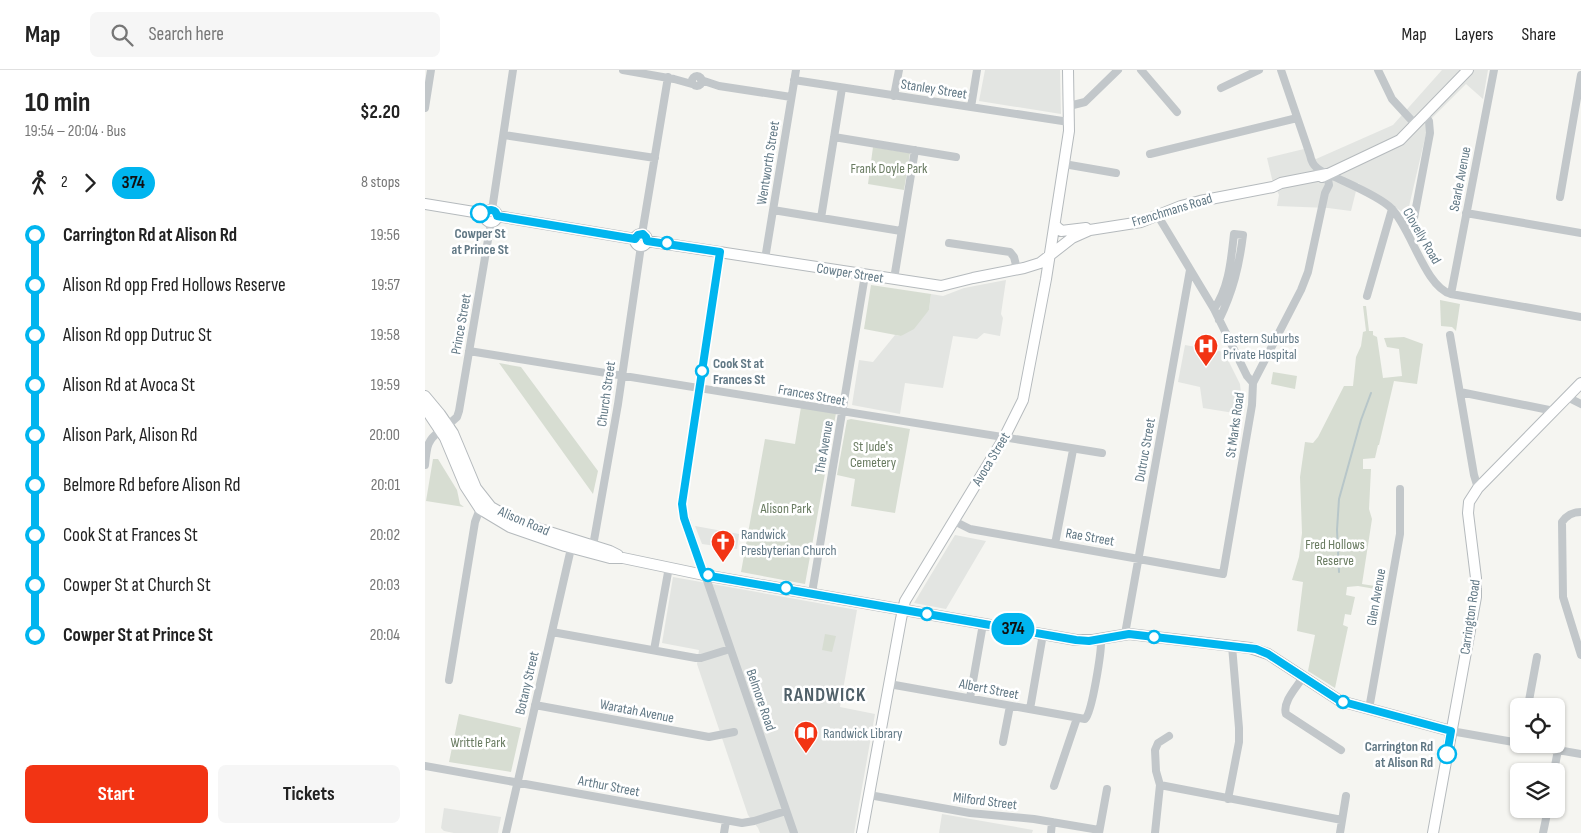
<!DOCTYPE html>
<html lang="en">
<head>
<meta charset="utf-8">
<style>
	body { margin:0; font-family:"Sofia Sans Condensed",sans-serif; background:#f6f6f6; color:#222; height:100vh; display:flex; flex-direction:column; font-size:19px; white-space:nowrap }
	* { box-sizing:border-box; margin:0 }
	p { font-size:16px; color:#767676 }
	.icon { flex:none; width:28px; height:28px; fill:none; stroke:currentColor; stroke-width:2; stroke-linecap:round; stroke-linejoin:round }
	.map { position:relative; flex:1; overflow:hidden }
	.panel { display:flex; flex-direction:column; background:#fff; width:425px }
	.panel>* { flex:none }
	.badge { padding:0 10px; border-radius:16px; font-size:18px; line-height:32px }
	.controls { position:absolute; left:1085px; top:628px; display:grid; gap:10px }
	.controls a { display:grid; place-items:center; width:55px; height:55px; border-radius:8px; background:#fff; box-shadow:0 1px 4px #0004; font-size:25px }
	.map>.badge { position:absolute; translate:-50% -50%; box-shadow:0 0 0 2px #fff }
	.legs { display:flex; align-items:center; gap:8px; height:55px; padding:0 25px; font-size:16px }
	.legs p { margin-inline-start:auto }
	.summary { display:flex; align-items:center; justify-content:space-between; height:85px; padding:0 25px }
	h1 { font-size:28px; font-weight:700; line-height:38px }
	.primary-button { display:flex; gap:10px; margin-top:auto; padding:10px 25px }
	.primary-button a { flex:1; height:58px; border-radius:8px; background:#f23414; color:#fff; font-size:20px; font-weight:700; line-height:58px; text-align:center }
	.primary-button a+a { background:#f6f6f6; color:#222 }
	ul { padding:0 25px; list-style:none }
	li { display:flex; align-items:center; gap:18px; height:50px; font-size:19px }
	li i { display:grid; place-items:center; width:8px; height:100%; margin:0 6px; background:currentColor }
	li i::after { content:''; width:12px; height:12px; margin:-6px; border:4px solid; border-radius:50%; background:#fff }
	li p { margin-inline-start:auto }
	li:first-child i { background:linear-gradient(#0000 50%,currentColor 0) }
	li:last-child i { background:linear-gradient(currentColor 50%,#0000 0) }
	header { display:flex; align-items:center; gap:30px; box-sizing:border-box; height:70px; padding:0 25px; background:#fff; border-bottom:1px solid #e0e0e0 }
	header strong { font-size:24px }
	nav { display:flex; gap:28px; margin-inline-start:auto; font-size:18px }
	.search { width:350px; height:45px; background:#f6f6f6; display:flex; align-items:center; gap:12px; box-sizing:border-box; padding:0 18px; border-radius:8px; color:#767676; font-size:19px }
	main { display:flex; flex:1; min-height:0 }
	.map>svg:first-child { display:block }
	.built { fill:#e3e5e2 }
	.green { fill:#d7ddd2 }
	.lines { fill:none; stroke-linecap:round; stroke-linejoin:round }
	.stream { stroke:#b7c6c9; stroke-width:2 }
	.major-casing { stroke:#b5babd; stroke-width:12 }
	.minor { stroke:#c2c7ca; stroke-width:8 }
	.major { stroke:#fff; stroke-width:10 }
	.line-1-casing { stroke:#fff; stroke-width:11 }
	.line-1 { stroke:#00b5ef; stroke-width:8 }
	.stop-1-dot { fill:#fff; stroke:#00b5ef; stroke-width:2.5 }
	.labels { text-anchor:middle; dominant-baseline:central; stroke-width:5; stroke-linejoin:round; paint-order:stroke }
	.street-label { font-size:14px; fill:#617885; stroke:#fff }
	.park-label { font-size:14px; fill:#697b61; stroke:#fff }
	.stop-label { font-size:14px; font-weight:bold; fill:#617885; stroke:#fff }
	.poi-label { font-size:14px; fill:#617885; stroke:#fff; text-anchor:start }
	.district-label { font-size:19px; font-weight:bold; letter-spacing:1px; fill:#506069; stroke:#fff }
</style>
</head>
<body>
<header>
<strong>Map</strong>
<div class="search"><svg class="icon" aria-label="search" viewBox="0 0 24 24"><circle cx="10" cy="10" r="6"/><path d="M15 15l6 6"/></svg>Search here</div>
<nav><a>Map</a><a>Layers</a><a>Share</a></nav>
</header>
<main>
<section class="panel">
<div class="summary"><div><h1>10 min</h1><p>19:54 – 20:04 · Bus</p></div><b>$2.20</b></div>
<div class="legs"><svg class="icon" aria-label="walk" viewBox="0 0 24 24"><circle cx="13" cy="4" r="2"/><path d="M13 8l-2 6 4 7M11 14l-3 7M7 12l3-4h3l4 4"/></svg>2<svg class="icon" aria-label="forward" viewBox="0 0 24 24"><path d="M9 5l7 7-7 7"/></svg><b class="badge" style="background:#00b5ef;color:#111">374</b><p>8 stops</p></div>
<ul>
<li><i style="color:#00b5ef"></i><b>Carrington Rd at Alison Rd</b><p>19:56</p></li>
<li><i style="color:#00b5ef"></i><span>Alison Rd opp Fred Hollows Reserve</span><p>19:57</p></li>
<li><i style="color:#00b5ef"></i><span>Alison Rd opp Dutruc St</span><p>19:58</p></li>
<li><i style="color:#00b5ef"></i><span>Alison Rd at Avoca St</span><p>19:59</p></li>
<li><i style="color:#00b5ef"></i><span>Alison Park, Alison Rd</span><p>20:00</p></li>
<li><i style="color:#00b5ef"></i><span>Belmore Rd before Alison Rd</span><p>20:01</p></li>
<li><i style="color:#00b5ef"></i><span>Cook St at Frances St</span><p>20:02</p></li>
<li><i style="color:#00b5ef"></i><span>Cowper St at Church St</span><p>20:03</p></li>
<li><i style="color:#00b5ef"></i><b>Cowper St at Prince St</b><p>20:04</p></li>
</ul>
<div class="primary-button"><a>Start</a><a>Tickets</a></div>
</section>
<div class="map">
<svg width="1156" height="763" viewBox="0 0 1156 763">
	<rect width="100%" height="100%" fill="#f5f5f1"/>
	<path class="built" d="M 560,0 L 635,0 L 636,44 L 554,31 Z
		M 1017,0 L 1063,0 L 1058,29 L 1041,14 L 1004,51 L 982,145 L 933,113 L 926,141 L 903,138 L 852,136 L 854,125 L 847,109 L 842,88 L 879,79 L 891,89 L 968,55 Z
		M 581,210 L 576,244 L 578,248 L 575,266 L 559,263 L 552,269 L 528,266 L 518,318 L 480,313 L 475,344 L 427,335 L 434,290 L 448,292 L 470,265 L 476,266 L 504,240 L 506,224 L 518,226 L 539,218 Z
		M 760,275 L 799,282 L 815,314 L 817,332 L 815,344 L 778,338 L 775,317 L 753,312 Z
		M 270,456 L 314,464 L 312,479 L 277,474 Z
		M 530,465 L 561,471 L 521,539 L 489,533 Z
		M 248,507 L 432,540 L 415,637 L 450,644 L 429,763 L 335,763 L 333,758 L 323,745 L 272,594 L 274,580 L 237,573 Z
		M 19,738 L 76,747 L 73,763 L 29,763 L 19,761 L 16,758 Z
		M 517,744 L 608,760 L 607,763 L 514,763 Z"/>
	<path class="green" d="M 448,77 L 485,83 L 479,120 L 443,114 Z
		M 446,215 L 506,224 L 504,240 L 489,259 L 476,266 L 439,259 Z
		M 1015,230 L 1035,234 L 1031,261 L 1027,257 L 1016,256 Z
		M 938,236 L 941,236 L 944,261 L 948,261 L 948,265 L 952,267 L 958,308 L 977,306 L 974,279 L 962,277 L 959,268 L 979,267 L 998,274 L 992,314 L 969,311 L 954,375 L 953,375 L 950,388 L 938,389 L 938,399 L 946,399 L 944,439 L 947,449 L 937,514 L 956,517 L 956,520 L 933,516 L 922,517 L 921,525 L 930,527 L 926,545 L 920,544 L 918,555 L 923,557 L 910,618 L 883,601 L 890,565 L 872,561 L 878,512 L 867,510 L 874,487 L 877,463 L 875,407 L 880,372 L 888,373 L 893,367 L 919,316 L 928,316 L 931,287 L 936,276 L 938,262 L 941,261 Z
		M 74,293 L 96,297 L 173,401 L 168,424 Z
		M 848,302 L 872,306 L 870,319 L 846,314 Z
		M 376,337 L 411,343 L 380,514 L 316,502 L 340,369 L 370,374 Z
		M 426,349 L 485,359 L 470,443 L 426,436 L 430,409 L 412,405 L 422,350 Z
		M 8,389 L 13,389 L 32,420 L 35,434 L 39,437 L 1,431 Z
		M 400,564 L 411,566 L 407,582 L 397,580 Z
		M 34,644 L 96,658 L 86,702 L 24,692 Z"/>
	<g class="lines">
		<path class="stream" d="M 914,502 L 912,460 L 914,429 L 936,350 L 946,323"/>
		<defs>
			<path id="major" d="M 897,107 L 975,70 L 1043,0
				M 0,134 L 61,144
				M60 146a6 6 0 1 1 12 0a6 6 0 1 1-12 0Z
				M 72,146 L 210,169
				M 630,155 L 636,161 L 661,158
				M210 170a6 6 0 1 1 12 0a6 6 0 1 1-12 0Z
				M 222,171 L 516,216 L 548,208 L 599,198 L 615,193 L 647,168 L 665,160 L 716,152 L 756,136 L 775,131 L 848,117 L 856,113 L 902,104
				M 0,326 L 15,344 L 28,363 L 51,418 L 66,437 L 80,445 L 99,454 L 185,481 L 193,485
				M 0,338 L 20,368 L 40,416 L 55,439 L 85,457 L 140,476 L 185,488 L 198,488 L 279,505 L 651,570 L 668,570 L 704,564 L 825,578 L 843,584 L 915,631 L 1026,661
				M 437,763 L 476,549 L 480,531 L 579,368 L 598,330 L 621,209 L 644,61 L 643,0
				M 1008,763 L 1051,527 L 1051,508 L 1043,443 L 1044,432 L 1053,418 L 1156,313"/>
		</defs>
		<use href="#major" class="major-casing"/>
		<path class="minor" d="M 198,0 L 249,9 L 267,14
			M 716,0 L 752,42
			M 856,0 L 885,85 C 886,90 888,95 892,98 C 898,103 906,105 912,108 C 927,115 955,127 966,138 C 986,158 1000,217 1026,224 L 1156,247
			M 953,0 L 967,29 L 990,54
			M267 11a5 5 0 1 1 10 0a5 5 0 1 1-10 0Z
			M 276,10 L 294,16 L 366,27
			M 369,10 L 644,52
			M 796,18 L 834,0
			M 469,26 L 474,0
			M 644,36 L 660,32 L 693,0
			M 546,37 L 552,0
			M 0,38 L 6,0
			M 79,65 L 230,88
			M 409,67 L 531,87
			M 725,84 L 872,48
			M 639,94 L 691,103
			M 1135,127 L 1156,5
			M 67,140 L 88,0
			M 348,140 L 476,161
			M 1041,143 L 1156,163
			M 733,146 L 789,239 L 822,306 L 828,313
			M 396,148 L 417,18
			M 979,157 L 986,153 L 989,148 L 1005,63 L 1004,51 L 999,44
			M 217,164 L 243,7
			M 524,173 L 585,182 L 589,187 L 592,199
			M 295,182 L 257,438 L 369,763
			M 340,189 L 371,0
			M 469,209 L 490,80
			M 1026,224 L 1069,0
			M 942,226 L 967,139
			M 789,239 C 804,218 806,190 809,164 L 818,165 C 814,197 808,221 794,250
			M 1025,265 L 1049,405 L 1053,418
			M 44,281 L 677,383
			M 1035,322 L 1129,341
			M 1142,327 L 1156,334
			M 23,355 L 32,347 L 34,341 L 66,152
			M 0,395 C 2,378 1,371 15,361
			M 1156,442 C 1147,442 1142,445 1137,452 L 1138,527 L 1156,585
			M 529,451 L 545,459 L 798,504 L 827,335 L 828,313 L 876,220 L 883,202 L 900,123 L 904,115 L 902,104
			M 630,474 L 648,380
			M 168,476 L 193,334 L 216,176
			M 387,523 L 440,205
			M 127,562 L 271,588 L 276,588 L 305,579
			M 700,564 L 765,200
			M 229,580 L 244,497
			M 878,607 C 872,617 857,632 861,644 L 916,680
			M 24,610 L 50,452 L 56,436
			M 464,614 L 660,649 C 667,643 677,580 676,568
			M 545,628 L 558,554
			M 110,635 L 284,667 L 309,662
			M 1103,636 L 1112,587
			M 605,639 L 618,564
			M 944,639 L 975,464 L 975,419
			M 1026,661 L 1094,673
			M 578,672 L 585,636
			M 1098,674 L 1156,684
			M 0,696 L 317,753 L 329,751 L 361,741
			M 1129,701 L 1133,680
			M 735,715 L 917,750
			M 629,716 L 652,648
			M 444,725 L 545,743 L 609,749 L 674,760
			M 803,729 L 814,672 L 814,658 L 807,576
			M 81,763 L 147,474
			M 299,763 L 301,751
			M 626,763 L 627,752
			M 674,763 L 682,719
			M 730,763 L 735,715 L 731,701 L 730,680 L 733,673 L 744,666
			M 915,763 L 921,726
			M 1118,763 L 1123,739"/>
		<use href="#major" class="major"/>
	</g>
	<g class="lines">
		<defs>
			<path id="line-1" d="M 55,143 L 60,144 C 64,138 71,139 72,146 L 210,169 L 213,165 L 218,164 L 221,167 L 222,171 L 295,182 L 257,434 L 259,448 L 279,505 L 651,570 L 664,571 L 704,564 L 831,579 L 843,584 L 915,631 L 1026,661 L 1022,684"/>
		</defs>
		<use href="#line-1" class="line-1-casing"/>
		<use href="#line-1" class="line-1"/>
	</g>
	<defs>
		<symbol id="hospital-pin" viewBox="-11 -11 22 30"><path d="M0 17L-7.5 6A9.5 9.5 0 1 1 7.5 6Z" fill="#f23414" stroke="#fff"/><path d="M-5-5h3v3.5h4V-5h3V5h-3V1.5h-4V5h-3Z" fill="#fff"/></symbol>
		<symbol id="church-pin" viewBox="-11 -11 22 30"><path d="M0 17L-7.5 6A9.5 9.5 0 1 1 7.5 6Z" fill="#f23414" stroke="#fff"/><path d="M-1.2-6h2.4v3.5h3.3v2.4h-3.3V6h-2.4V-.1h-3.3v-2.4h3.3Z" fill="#fff"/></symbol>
		<symbol id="library-pin" viewBox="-11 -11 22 30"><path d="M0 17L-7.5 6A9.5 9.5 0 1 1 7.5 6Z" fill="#f23414" stroke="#fff"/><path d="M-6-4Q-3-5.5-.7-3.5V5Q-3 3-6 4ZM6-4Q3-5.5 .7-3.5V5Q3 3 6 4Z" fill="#fff"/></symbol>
	</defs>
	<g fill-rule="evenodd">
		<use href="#hospital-pin" x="767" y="262" width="28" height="38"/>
		<use href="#church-pin" x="284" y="458" width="28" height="38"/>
		<use href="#library-pin" x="367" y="649" width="28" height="38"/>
	</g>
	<g class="stop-1-dot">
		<circle cx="55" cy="143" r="9"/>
		<circle cx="242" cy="173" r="6"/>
		<circle cx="277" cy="301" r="6"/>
		<circle cx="283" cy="505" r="6"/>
		<circle cx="361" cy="518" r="6"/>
		<circle cx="502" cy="544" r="6"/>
		<circle cx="729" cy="567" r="6"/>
		<circle cx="918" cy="632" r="6"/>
		<circle cx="1022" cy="684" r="9"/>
	</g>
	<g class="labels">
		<g class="street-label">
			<text transform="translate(509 19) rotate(9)">Stanley Street</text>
			<text transform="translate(343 93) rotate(-81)">Wentworth Street</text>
			<text transform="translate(1035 109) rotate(-79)">Searle Avenue</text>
			<text transform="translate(747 140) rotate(-17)">Frenchmans Road</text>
			<text transform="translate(997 166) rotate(60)">Clovelly Road</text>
			<text transform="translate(425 203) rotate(9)">Cowper Street</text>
			<text transform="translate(36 254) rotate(-80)">Prince Street</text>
			<text transform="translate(181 324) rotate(-82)">Church Street</text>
			<text transform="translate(387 325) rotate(10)">Frances Street</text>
			<text transform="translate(810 355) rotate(-82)">St Marks Road</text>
			<text transform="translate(399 377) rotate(-80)">The Avenue</text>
			<text transform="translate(720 380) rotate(-80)">Dutruc Street</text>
			<text transform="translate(566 389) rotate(-59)">Avoca Street</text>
			<text transform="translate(99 451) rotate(23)">Alison Road</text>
			<text transform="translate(665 467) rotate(10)">Rae Street</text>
			<text transform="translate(951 527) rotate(-80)">Glen Avenue</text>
			<text transform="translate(1045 547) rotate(-82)">Carrington Road</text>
			<text transform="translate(102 613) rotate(-77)">Botany Street</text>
			<text transform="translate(564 619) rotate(11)">Albert Street</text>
			<text transform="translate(336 630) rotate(71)">Belmore Road</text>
			<text transform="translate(212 641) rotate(11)">Waratah Avenue</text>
			<text transform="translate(184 716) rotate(11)">Arthur Street</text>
			<text transform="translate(560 731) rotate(7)">Milford Street</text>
		</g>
		<g class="park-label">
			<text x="464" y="98">Frank Doyle Park</text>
			<text x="448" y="376">St Jude's<tspan x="448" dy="16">Cemetery</tspan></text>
			<text x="361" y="438">Alison Park</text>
			<text x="910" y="474">Fred Hollows<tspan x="910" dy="16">Reserve</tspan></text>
			<text x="53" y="672">Writtle Park</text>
		</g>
		<g class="stop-label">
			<text x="55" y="163">Cowper St<tspan x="55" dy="16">at Prince St</tspan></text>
			<text x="288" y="293" text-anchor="start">Cook St at<tspan x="288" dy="16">Frances St</tspan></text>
			<text x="1008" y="676" text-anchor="end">Carrington Rd<tspan x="1008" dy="16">at Alison Rd</tspan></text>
		</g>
		<g class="poi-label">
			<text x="798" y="268">Eastern Suburbs<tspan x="798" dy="16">Private Hospital</tspan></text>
			<text x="316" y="464">Randwick<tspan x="316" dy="16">Presbyterian Church</tspan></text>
			<text x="398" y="663">Randwick Library</text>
		</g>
		<g class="district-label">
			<text x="400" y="625">RANDWICK</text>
		</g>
	</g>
</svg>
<div class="controls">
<a><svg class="icon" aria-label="locate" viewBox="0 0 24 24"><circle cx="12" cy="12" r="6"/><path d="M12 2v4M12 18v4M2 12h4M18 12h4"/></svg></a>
<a><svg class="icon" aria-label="layers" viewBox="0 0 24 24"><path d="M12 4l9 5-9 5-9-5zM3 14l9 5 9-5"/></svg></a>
</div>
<b class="badge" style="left:588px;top:559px;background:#00b5ef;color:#111">374</b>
</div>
</main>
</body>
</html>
